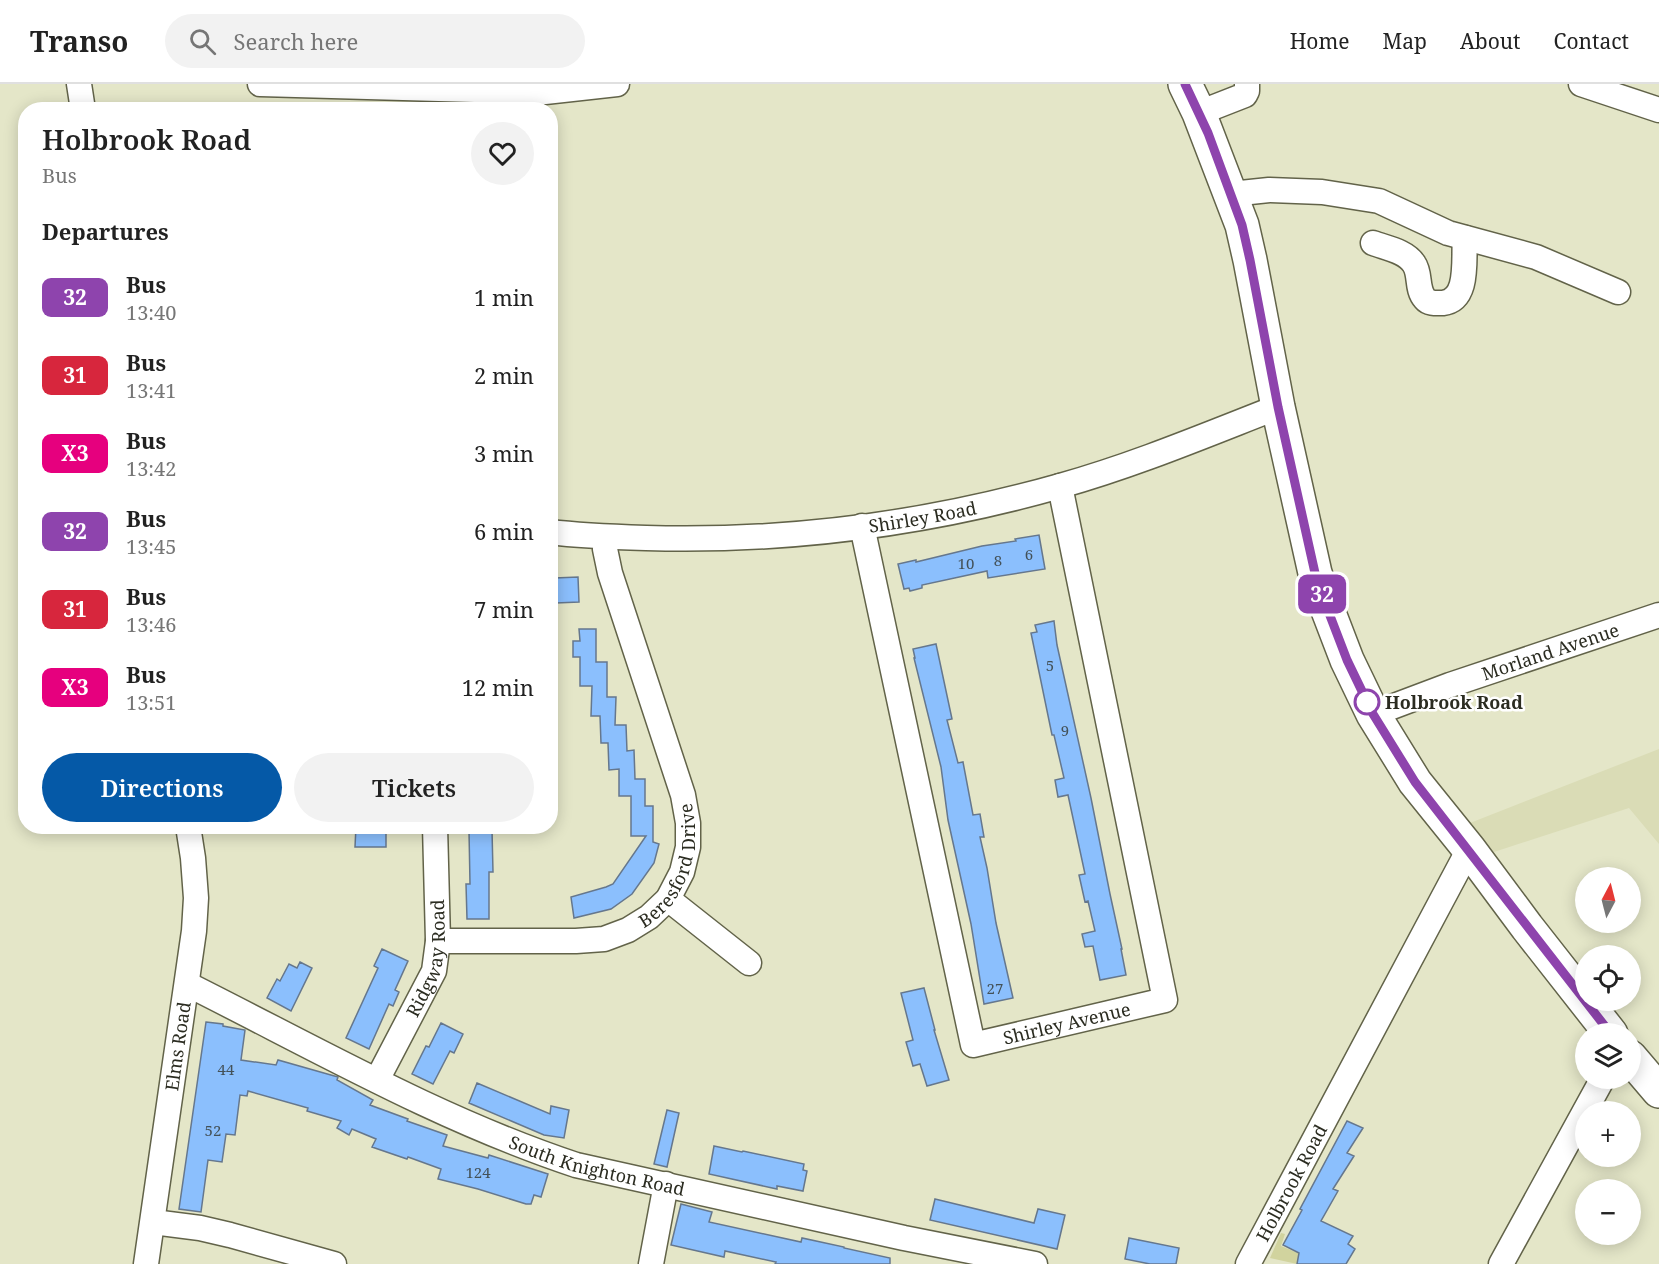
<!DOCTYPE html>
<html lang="en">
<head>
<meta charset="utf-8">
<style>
	body { margin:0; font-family:"Noto Serif",serif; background:#f2f2f2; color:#222; height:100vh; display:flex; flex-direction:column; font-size:22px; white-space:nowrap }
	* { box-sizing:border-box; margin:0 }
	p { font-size:20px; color:#767676 }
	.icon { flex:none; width:33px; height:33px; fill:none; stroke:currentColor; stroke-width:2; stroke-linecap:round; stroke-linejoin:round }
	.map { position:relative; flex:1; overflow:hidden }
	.sheet { position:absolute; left:18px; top:18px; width:540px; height:732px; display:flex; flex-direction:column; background:#fff; border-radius:24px; box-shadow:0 3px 15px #0003 }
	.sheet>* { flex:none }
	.badge { padding:0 12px; border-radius:9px; font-size:21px; line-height:39px }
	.needle { width:39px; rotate:7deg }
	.controls { position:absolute; left:1575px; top:783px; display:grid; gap:12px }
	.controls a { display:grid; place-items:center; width:66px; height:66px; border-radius:50%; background:#fff; box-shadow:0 3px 15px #0003; font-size:30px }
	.map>.badge { position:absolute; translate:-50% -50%; box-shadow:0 0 0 3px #fff }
	h2 { padding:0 24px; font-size:22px; line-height:54px }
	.round { display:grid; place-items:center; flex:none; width:63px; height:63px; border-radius:32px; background:#f2f2f2 }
	.head { display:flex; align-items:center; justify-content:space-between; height:102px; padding:0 24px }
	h1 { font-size:28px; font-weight:600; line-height:45px }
	.primary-button { display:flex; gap:12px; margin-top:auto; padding:12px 24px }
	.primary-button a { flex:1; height:69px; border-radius:36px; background:#0559a7; color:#fff; font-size:24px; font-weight:600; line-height:69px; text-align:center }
	.primary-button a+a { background:#f2f2f2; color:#222 }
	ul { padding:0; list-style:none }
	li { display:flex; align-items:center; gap:18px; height:78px; padding:0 24px }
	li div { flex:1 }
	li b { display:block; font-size:22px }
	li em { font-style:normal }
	li .badge { min-width:66px; font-weight:700; text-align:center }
	header { display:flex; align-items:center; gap:36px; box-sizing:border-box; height:84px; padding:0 30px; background:#fff; border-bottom:2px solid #e0e0e0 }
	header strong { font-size:28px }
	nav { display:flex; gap:33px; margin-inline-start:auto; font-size:21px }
	.search { width:420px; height:54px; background:#f2f2f2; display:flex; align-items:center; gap:15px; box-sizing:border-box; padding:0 21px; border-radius:33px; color:#767676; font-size:22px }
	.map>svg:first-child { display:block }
	.built { fill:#dadcb6 }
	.green { fill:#d1d39e }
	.building { fill:#8bbffd; stroke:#65778d; stroke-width:1.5 }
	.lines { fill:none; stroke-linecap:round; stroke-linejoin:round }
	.minor-casing { stroke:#626349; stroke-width:27 }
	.highway-casing { stroke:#626349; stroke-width:36 }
	.minor { stroke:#fff; stroke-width:24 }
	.highway { stroke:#fff; stroke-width:33 }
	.line-casing { stroke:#fff; stroke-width:14 }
	.line { stroke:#8e44ad; stroke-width:9 }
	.stop-dot { fill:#fff; stroke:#8e44ad; stroke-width:3 }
	.labels { text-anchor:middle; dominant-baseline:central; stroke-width:5; stroke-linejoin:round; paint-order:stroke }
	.number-label { font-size:15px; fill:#435158 }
	.street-label { font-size:18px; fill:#2b2c21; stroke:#fff }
	.stop-label { font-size:18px; font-weight:bold; fill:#2b2c21; stroke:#fff; text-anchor:start }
</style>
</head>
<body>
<header>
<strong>Transo</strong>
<div class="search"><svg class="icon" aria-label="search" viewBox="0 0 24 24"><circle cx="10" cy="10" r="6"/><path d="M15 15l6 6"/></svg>Search here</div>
<nav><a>Home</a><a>Map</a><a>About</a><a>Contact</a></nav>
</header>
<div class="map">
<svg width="1659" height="1180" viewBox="0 0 1659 1180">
	<rect width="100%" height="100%" fill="#e4e6c8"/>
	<path class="built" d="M 1659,665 L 1659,760 L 1629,724 L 1494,768 L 1470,739 Z"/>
	<path class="green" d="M 1281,1149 L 1285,1150 L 1281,1162 L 1298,1169 L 1303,1161 L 1297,1180 L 1270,1174 Z"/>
	<path class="building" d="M 1039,451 L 1045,485 L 988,494 L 987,487 L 922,501 L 922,504 L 910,507 L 909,504 L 904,505 L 898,480 L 916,476 L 916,478 L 982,462 L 1016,457 L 1015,455 Z
		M 578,493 L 579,518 L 556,519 L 555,494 Z
		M 1054,537 L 1057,561 L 1091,714 L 1110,810 L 1122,865 L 1121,865 L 1126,891 L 1100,896 L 1093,862 L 1085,863 L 1082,850 L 1095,847 L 1088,817 L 1085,818 L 1079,791 L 1085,790 L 1068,711 L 1058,713 L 1055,696 L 1064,694 L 1054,651 L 1052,651 L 1031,549 L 1037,548 L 1035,541 Z
		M 579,545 L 596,545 L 596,578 L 607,578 L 607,613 L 616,613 L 615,641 L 626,641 L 627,667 L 634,666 L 635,695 L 645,695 L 645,722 L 653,722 L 653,758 L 659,760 L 654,779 L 632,810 L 611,825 L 574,834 L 571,813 L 606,803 L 613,800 L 646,752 L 631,752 L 631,712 L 619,712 L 619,685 L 609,686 L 608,659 L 601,659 L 600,632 L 591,632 L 592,602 L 580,602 L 580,573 L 573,573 L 573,557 L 580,557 Z
		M 936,560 L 952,635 L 947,636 L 958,679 L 963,678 L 973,731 L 980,730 L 984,753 L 980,753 L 987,784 L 996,839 L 1013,914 L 984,920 L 971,840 L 948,736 L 941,683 L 914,574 L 915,574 L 913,565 Z
		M 356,742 L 386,742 L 386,763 L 355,763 Z
		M 492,746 L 493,788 L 489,788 L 489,835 L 467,835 L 466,800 L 470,800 L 469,747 Z
		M 382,865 L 408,877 L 395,906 L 399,908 L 393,922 L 389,920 L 369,965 L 346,954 L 378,884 L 374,882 Z
		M 300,878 L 312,884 L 291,927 L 267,914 L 277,895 L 280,897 L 289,880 L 297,884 Z
		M 924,904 L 935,946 L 934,946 L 949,996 L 927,1002 L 920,980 L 913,982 L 906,958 L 913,956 L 901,909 Z
		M 206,938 L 223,940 L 223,942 L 245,946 L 241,976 L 276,981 L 278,976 L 338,993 L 337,996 L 373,1016 L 370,1021 L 408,1035 L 407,1037 L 447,1051 L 443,1062 L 488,1074 L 489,1071 L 548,1090 L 541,1113 L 534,1111 L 531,1120 L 526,1120 L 478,1105 L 438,1095 L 441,1085 L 408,1073 L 407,1075 L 372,1063 L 376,1055 L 352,1045 L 349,1051 L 337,1044 L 341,1037 L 307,1027 L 308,1024 L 248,1007 L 247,1012 L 240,1011 L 235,1051 L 226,1050 L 222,1078 L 208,1076 L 201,1128 L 179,1125 Z
		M 441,939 L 463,950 L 454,969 L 450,967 L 433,1000 L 412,990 L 426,962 L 429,963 Z
		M 477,999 L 550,1030 L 551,1022 L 569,1026 L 564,1054 L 544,1051 L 469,1019 Z
		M 667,1026 L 679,1029 L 667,1083 L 654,1080 Z
		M 1347,1037 L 1363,1044 L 1347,1069 L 1354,1072 L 1333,1105 L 1338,1107 L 1321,1137 L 1353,1152 L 1348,1160 L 1355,1165 L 1346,1180 L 1297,1180 L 1299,1169 L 1283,1161 L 1302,1126 L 1300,1125 Z
		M 714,1062 L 742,1068 L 743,1067 L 804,1080 L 803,1086 L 807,1087 L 803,1107 L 777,1102 L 777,1105 L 709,1090 Z
		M 935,1115 L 1034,1139 L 1038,1125 L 1065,1131 L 1057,1165 L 930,1136 Z
		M 681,1120 L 712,1128 L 709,1138 L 801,1158 L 802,1154 L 844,1163 L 844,1164 L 890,1174 L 890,1180 L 775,1180 L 776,1178 L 725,1167 L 724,1173 L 671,1161 Z
		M 1129,1154 L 1179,1164 L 1176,1180 L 1150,1180 L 1125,1175 Z"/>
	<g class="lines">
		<defs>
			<g id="minor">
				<path d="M 79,0 L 83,26"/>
				<path d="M 260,0 L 545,8 L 617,0"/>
				<path d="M 1581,0 L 1659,26"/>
				<path d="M 1199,29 L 1245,11 L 1247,7 L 1247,0"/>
				<path d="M 1231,110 L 1269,106 L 1322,108 L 1379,117 L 1448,149 L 1536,173 L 1618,208"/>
				<path d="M 1373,159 C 1386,164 1406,167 1414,180 C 1421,190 1416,205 1425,215 C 1429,220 1437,219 1443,219 C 1470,216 1463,174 1465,154"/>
				<path id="s1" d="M 862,442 L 973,961 L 1165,916 L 1060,402"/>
				<path id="s2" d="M 550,448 C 582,452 614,453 646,454 C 785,458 926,440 1060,402 C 1135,381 1206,351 1278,323"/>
				<path id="s3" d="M 1373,630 L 1450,601 L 1659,531"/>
				<path d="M 668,815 L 749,879"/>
				<path id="s4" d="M 438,857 L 576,857 L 604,855 L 628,846 L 649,833 L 668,815 L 682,788 L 688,763 L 688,739 L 683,711 L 610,489 L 605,465 L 606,453"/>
				<path id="s5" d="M 187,900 C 315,964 440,1036 576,1081 L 904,1154 L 1035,1180"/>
				<path id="s6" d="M 377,996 L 434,887 L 438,857 L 435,742"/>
				<path d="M 153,1138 L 200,1144 L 230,1151 L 334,1180"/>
				<path id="s7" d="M 146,1180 L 194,847 L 196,814 L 193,774 L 188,742"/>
				<path d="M 651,1180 L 666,1100"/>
				<path id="s8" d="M 1248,1180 L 1469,765"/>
				<path d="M 1501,1180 L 1603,994"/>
			</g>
			<path id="highway" d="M 1185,0 L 1199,29 L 1242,141 L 1250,176 L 1278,323 L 1315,489 L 1324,516 L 1347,576 L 1373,630 L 1415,698 L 1469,765 L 1527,843 L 1611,950
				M 1630,973 L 1659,1007"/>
		</defs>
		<use href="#minor" class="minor-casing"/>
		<use href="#highway" class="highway-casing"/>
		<use href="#minor" class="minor"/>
		<use href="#highway" class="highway"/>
	</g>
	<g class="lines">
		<defs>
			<path id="line" d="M 1185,0 L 1208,49 L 1242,141 L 1250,176 L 1278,323 L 1315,489 L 1324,516 L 1347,576 L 1373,630 L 1415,698 L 1611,950"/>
		</defs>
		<use href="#line" class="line-casing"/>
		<use href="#line" class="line"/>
	</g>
	<circle class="stop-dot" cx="1367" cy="618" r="12"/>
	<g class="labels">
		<g class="number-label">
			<text x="1029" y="470">6</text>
			<text x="998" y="476">8</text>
			<text x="966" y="479">10</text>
			<text x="1050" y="581">5</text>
			<text x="1065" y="646">9</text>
			<text x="995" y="904">27</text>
			<text x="226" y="985">44</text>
			<text x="213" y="1046">52</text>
			<text x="478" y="1088">124</text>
		</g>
		<g class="street-label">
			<text stroke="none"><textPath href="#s2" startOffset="374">Shirley Road</textPath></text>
			<text stroke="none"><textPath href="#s3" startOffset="188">Morland Avenue</textPath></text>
			<text stroke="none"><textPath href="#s4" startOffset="274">Beresford Drive</textPath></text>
			<text stroke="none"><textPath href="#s6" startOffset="134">Ridgway Road</textPath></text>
			<text stroke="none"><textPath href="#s1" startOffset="627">Shirley Avenue</textPath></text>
			<text stroke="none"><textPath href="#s7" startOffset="220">Elms Road</textPath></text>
			<text stroke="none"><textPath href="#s5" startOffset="450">South Knighton Road</textPath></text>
			<text stroke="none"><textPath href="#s8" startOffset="92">Holbrook Road</textPath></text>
		</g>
		<g class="stop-label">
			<text x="1385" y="618">Holbrook Road</text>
		</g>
	</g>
</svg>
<div class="controls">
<a><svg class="needle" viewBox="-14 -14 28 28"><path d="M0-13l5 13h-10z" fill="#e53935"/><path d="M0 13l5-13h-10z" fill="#767676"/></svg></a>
<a><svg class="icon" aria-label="locate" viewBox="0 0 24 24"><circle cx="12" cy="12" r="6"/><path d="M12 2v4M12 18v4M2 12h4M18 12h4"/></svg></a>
<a><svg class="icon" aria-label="layers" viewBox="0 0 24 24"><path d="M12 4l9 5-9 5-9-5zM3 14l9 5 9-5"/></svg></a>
<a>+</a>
<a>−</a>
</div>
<b class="badge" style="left:1322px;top:510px;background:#8e44ad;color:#fff">32</b>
<section class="sheet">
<div class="head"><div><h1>Holbrook Road</h1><p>Bus</p></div><a class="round"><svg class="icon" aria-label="heart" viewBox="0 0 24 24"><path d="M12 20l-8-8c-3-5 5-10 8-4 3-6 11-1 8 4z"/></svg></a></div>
<h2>Departures</h2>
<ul>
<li><span class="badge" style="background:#8e44ad;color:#fff">32</span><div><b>Bus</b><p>13:40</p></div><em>1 min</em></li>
<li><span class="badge" style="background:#d7263d;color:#fff">31</span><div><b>Bus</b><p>13:41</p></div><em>2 min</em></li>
<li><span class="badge" style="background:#e6007e;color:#fff">X3</span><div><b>Bus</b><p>13:42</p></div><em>3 min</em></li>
<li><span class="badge" style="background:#8e44ad;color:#fff">32</span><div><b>Bus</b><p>13:45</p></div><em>6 min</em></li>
<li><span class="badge" style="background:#d7263d;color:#fff">31</span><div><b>Bus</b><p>13:46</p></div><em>7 min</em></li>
<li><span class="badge" style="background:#e6007e;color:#fff">X3</span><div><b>Bus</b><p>13:51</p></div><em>12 min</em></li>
</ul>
<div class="primary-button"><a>Directions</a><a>Tickets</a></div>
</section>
</div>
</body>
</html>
